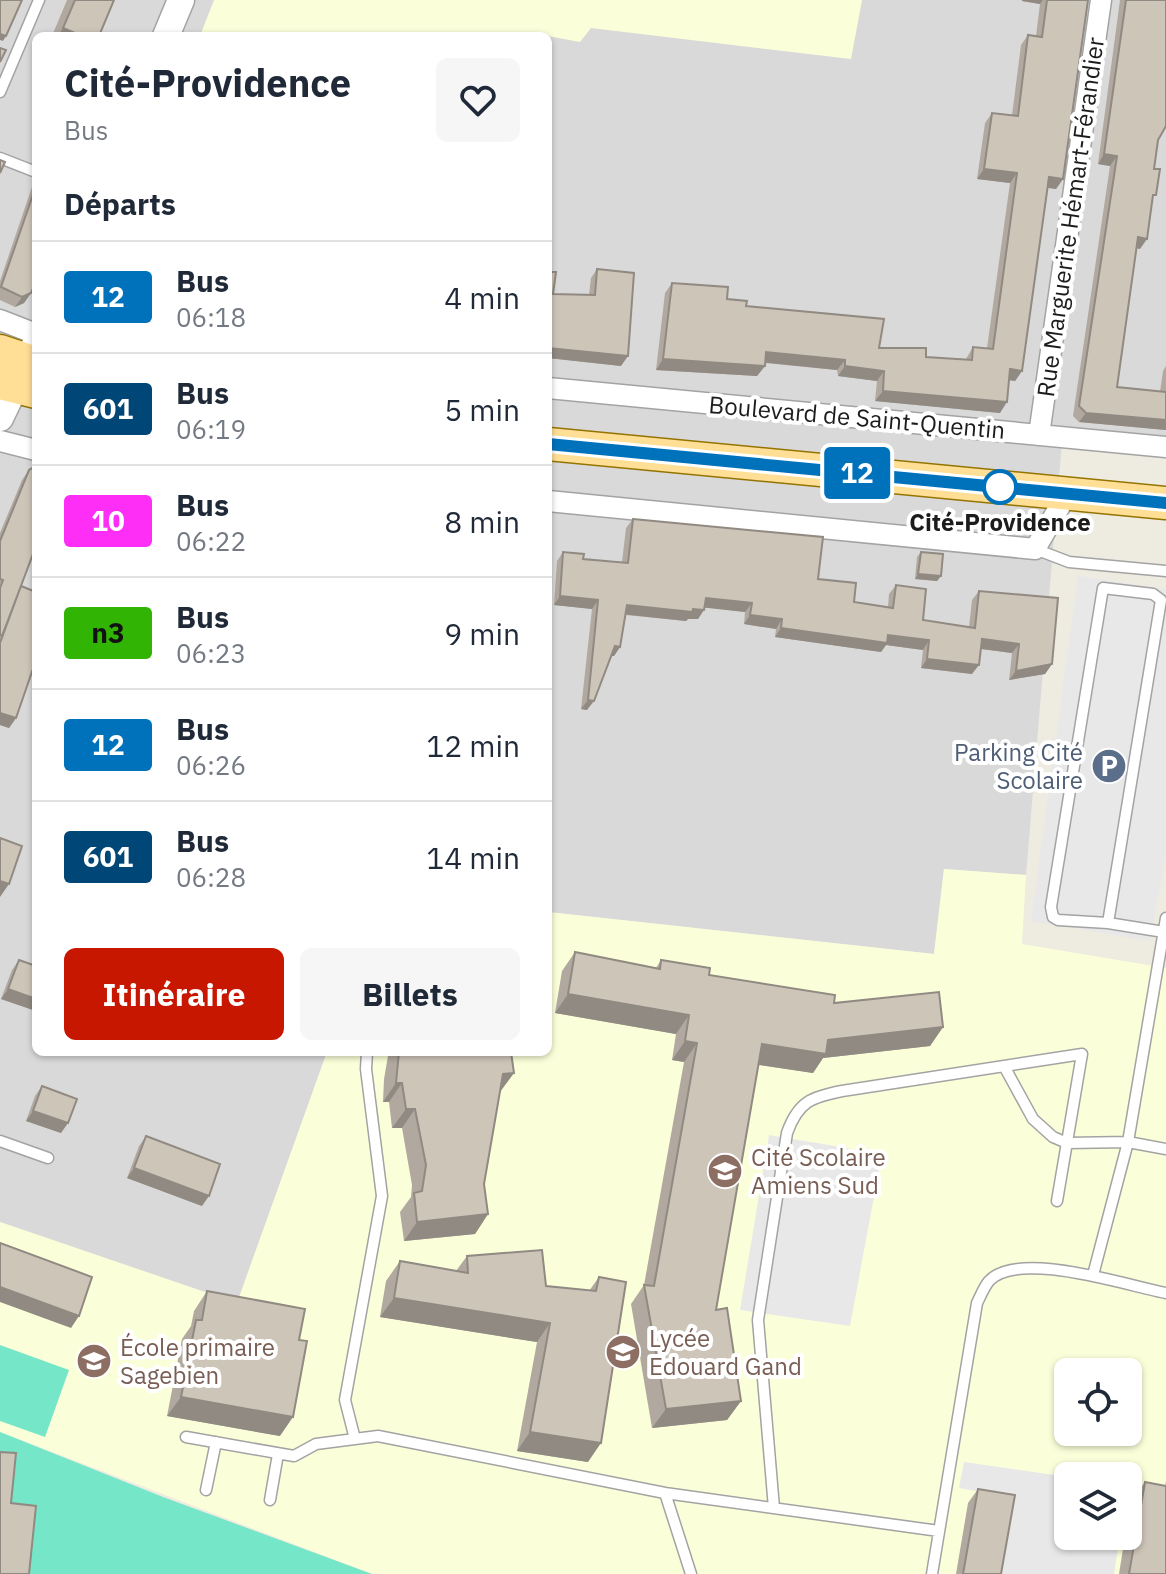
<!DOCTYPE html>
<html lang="fr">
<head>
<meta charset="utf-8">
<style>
	body { margin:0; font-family:"IBM Plex Sans",sans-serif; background:#f6f6f7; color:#1f2937; height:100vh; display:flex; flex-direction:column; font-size:30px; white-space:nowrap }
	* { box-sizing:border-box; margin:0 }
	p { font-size:26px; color:#747a83 }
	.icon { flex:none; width:44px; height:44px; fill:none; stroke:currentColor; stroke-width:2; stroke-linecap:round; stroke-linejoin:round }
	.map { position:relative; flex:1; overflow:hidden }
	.drawer { position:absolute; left:32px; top:32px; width:520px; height:1024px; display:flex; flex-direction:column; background:#fff; border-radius:12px; box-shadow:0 2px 6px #0004 }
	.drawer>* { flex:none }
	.badge { padding:0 16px; border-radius:6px; font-size:28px; line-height:52px }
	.fabs { position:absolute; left:1054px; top:1358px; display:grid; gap:16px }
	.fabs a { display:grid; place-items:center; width:88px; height:88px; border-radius:12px; background:#fff; box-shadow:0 2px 6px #0004; font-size:40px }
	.map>.badge { position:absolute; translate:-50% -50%; box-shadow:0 0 0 4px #fff }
	h2 { padding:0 32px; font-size:30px; line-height:72px }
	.round { display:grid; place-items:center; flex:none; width:84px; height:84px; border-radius:12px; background:#f6f6f7 }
	.head { display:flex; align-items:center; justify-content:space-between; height:136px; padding:0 32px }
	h1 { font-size:38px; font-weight:700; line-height:60px }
	.button { display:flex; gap:16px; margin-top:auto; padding:16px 32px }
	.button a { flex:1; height:92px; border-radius:12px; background:#c81700; color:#fff; font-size:32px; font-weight:700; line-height:92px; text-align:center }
	.button a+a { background:#f6f6f7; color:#1f2937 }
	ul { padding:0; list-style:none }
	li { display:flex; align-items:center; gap:24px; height:112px; padding:0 32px; border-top:2px solid #e0e1e3 }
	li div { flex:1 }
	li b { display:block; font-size:30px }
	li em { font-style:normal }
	li .badge { min-width:88px; font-weight:700; text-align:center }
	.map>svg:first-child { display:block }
	.residential { fill:#dad9d9 }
	.education { fill:#fbffd9; fill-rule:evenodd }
	.pitch { fill:#76e6c8 }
	.parking { fill:#e8e8e8 }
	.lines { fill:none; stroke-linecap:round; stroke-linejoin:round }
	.service-casing { stroke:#a3a3a3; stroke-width:13 }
	.minor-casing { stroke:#a3a3a3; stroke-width:23 }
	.tertiary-casing { stroke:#a3a3a3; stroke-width:29 }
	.primary-casing { stroke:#947400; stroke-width:35 }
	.service { stroke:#fff; stroke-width:10 }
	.minor { stroke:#fff; stroke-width:20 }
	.tertiary { stroke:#fff; stroke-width:26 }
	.primary { stroke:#ffde95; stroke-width:32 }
	.wall { fill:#b1a99f }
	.shaded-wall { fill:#908a82 }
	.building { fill:#cec5b9; stroke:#908a82; stroke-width:2 }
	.line-casing { stroke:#fff; stroke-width:18 }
	.line { stroke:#0072bc; stroke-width:12 }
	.stop-dot { fill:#fff; stroke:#0072bc; stroke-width:4 }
	.labels { text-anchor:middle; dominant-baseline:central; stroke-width:8; stroke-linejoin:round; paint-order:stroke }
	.street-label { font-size:24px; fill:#1c1c1c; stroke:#fff }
	.stop-label { font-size:24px; font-weight:bold; fill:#1c1c1c; stroke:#fff }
	.service-label { font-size:24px; fill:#4e5e75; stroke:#fff; text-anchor:end }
	.education-label { font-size:24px; fill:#785e54; stroke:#fff; text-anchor:start }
</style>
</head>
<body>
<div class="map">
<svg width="1166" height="1574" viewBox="0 0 1166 1574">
	<rect width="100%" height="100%" fill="#eeebe0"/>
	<path class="residential" d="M 0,0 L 1166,0 L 1166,440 L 1063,429 L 1026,875 L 944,869 L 934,954 L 548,912 L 548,36 L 36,36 L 36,1052 L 327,1052 L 237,1303 L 0,1222 Z"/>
	<path class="education" d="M 214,0 L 862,0 L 851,59 L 591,28 L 580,42 L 548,36 L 200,36 Z
		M 944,869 L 1026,875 L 1022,944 L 1166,968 L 1166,1574 L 372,1574 L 0,1432 L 0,1222 L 237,1303 L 327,1052 L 548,1052 L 548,912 L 934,954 ZM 1068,1372 L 1128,1372 L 1128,1432 L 1068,1432 ZM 1068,1476 L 1128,1476 L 1128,1536 L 1068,1536 Z"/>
	<path class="pitch" d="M 0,1345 L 69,1370 L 45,1437 L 0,1421 Z
		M 0,1432 L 163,1497 L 372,1574 L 0,1574 Z"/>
	<path class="parking" d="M 1078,576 L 1166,589 L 1166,854 L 1150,941 L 1031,921 Z
		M 769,1135 L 882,1154 L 850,1326 L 740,1310 Z
		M 964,1462 L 1068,1477 L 1068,1536 L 1120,1536 L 1114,1574 L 997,1574 L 1010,1497 L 959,1488 Z"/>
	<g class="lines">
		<defs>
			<path id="service" d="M 0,92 L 39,0
				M 0,158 L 36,172
				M 1035,549 L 1069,562 L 1166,571
				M 1108,923 L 1058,920 L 1053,917 L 1051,907 L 1103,588 L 1153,594 L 1161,600 L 1108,923 L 1164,932
				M 1004,1066 L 1033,1119 L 1053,1137 L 1067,1143 L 1128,1142 L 1166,1149
				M 0,1141 L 48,1158
				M 1093,1275 L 1128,1142 L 1166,918
				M 186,1437 L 294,1456 L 316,1444 L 378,1436 L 665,1493 L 939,1531
				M 355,1439 L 345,1400 L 382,1196 L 366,1069 L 367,1052
				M 206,1490 L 216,1442
				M 665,1493 L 691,1574
				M 270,1500 L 278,1454
				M 774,1508 L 758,1320 L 787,1133 C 798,1102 811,1097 842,1091 L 1082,1054 L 1057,1201
				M 932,1574 L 977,1303 C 980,1297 984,1287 989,1281 C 1018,1249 1128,1286 1166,1293"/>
			<path id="minor" d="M 0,320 L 36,334
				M 548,388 L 1166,447
				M 1039,435 L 1101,0
				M 0,441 L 36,450
				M 548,501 L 1035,549 L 1067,494"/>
			<path id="tertiary" d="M 166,36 L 181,0
				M 0,418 L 36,343"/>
			<path id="primary" d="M 0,351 L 36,363
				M 0,383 L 36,392
				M 548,444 L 1166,503"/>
		</defs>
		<use href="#service" class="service-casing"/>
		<use href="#minor" class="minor-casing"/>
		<use href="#tertiary" class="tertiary-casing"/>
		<use href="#primary" class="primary-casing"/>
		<use href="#service" class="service"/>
		<use href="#minor" class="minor"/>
		<use href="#tertiary" class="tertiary"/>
		<use href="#primary" class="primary"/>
	</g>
	<path class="wall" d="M 67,0 L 114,0 L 99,36 L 52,36 Z
		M 1022,0 L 1088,0 L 1063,179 L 1056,189 L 1048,188 L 1022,371 L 1015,381 L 1009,380 L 1000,413 L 875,401 L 877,381 L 838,376 L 837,370 L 765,363 L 765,366 L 757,376 L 656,370 L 665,293 L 672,283 L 727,299 L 746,306 L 879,348 L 926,357 L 966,359 L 973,347 L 987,348 L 1010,183 L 977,179 L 985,123 L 992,113 L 1012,115 L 1021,45 L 1028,35 L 1036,36 L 1040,4 L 1022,1 Z
		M 1120,0 L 1166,0 L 1158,140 L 1154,169 L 1152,201 L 1140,249 L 1137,248 L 1117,387 L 1160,392 L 1163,371 L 1166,366 L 1166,430 L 1079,422 L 1073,416 L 1110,166 L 1098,164 Z
		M 36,180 L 36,263 L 31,293 L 24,303 L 15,307 L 0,300 L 0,281 L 33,184 Z
		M 597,269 L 621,366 L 548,358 L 548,272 L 553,294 L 589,295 L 591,278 Z
		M 29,470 L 20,587 L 16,718 L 9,728 L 0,725 L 0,533 L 22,480 Z
		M 633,519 L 818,579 L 854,602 L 888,607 L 889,594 L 896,585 L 923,620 L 969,627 L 972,600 L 979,591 L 1052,664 L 1045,674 L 1009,680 L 1012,653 L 980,649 L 972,674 L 921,668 L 923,650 L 886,645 L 881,652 L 775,637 L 776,629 L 744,624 L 745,612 L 705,607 L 698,619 L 688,619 L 686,621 L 626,615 L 620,647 L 614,656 L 612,656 L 587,710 L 581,709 L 592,609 L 554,605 L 557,561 L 563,552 L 583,559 L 622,562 L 626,528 Z
		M 921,552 L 941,576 L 937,581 L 915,579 L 917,557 Z
		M 575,952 L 656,968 L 661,960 L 709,975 L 943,1027 L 930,1046 L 823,1058 L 813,1073 L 758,1065 L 716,1310 L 741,1401 L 727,1420 L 652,1428 L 631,1304 L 644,1285 L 684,1062 L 672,1060 L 676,1034 L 555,1013 L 562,971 Z
		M 19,960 L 36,966 L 36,1011 L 1,999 L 12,970 Z
		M 391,1052 L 511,1052 L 500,1092 L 484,1184 L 488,1214 L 475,1234 L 404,1241 L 400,1212 L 411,1197 L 412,1185 L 402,1128 L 392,1128 L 389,1102 L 383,1102 L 384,1079 L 388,1056 Z
		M 42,1086 L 61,1133 L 26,1121 L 35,1096 Z
		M 146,1136 L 202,1206 L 127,1178 L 139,1146 Z
		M 467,1256 L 546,1286 L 589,1291 L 599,1277 L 588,1462 L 517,1451 L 537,1342 L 380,1317 L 386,1281 L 400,1261 L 456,1271 Z
		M 207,1291 L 280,1436 L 167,1416 L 182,1339 L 191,1326 L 194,1311 Z
		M 1166,1481 L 1166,1574 L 1119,1574 L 1125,1536 L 1128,1536 L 1128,1520 L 1131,1501 L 1145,1482 L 1165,1486 Z
		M 978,1489 L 1001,1574 L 956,1574 L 968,1503 Z"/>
	<path class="shaded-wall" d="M 1022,0 L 1043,0 L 1040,4 L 1022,1 Z
		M 63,28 L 82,36 L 58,36 Z
		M 0,34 L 6,36 L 3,41 L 0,40 Z
		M 1104,154 L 1117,156 L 1110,166 L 1098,164 Z
		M 984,169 L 1017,173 L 1010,183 L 977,179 Z
		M 1049,177 L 1063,179 L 1056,189 L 1042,187 Z
		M 1138,237 L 1147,239 L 1140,249 L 1131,247 Z
		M 31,293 L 24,303 L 15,307 L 22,297 Z
		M 548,348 L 628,356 L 621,366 L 548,358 Z
		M 766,352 L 845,360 L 837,370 L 759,362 Z
		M 663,359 L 765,366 L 757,376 L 656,370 Z
		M 845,366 L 884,371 L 877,381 L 838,376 Z
		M 1010,369 L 1022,371 L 1015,381 L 1003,379 Z
		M 883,391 L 1007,402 L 1000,413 L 875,401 Z
		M 1086,413 L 1166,420 L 1166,430 L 1079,422 Z
		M 918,574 L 941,576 L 937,581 L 915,579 Z
		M 560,596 L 598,600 L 592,609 L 554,605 Z
		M 706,598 L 752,603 L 745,612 L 699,607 Z
		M 627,605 L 704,610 L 698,619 L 688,619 L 686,621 L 621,614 Z
		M 750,615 L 782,619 L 776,629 L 744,624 Z
		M 781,628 L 888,635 L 929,640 L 923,650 L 886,645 L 881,652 L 775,637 Z
		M 982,639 L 1019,644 L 1012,653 L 975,648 Z
		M 615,646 L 620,647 L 614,656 L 609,656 Z
		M 927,659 L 979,665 L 972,674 L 921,668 Z
		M 1052,664 L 1045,674 L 1009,680 L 1016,671 Z
		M 588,700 L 594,701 L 587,710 L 581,709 Z
		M 0,713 L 16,718 L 9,728 L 0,725 Z
		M 0,881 L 9,884 L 0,897 Z
		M 8,989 L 36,999 L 36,1011 L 1,999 Z
		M 568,994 L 689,1015 L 676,1034 L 555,1013 Z
		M 943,1027 L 930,1046 L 823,1058 L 813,1073 L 748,1063 L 762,1044 L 828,1040 Z
		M 685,1041 L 697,1043 L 684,1062 L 672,1060 Z
		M 514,1073 L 500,1092 L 503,1074 Z
		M 396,1083 L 402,1083 L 389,1102 L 383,1102 Z
		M 406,1109 L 415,1109 L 402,1128 L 392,1128 Z
		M 33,1111 L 68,1123 L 61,1133 L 26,1121 Z
		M 134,1168 L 209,1196 L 202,1206 L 127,1178 Z
		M 488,1214 L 475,1234 L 404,1241 L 417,1222 Z
		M 0,1287 L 79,1316 L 71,1328 L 0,1302 Z
		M 394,1298 L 550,1323 L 537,1342 L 380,1317 Z
		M 181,1397 L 293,1417 L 280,1436 L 167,1416 Z
		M 741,1401 L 727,1420 L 652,1428 L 666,1409 Z
		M 530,1432 L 601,1443 L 588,1462 L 517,1451 Z"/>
	<path class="building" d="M 0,0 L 22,0 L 6,36 L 0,34 Z
		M 75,0 L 114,0 L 99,36 L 82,36 L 63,28 Z
		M 1047,0 L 1088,0 L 1063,179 L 1049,177 L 1022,371 L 1010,369 L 1007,402 L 883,391 L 884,371 L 845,366 L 845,360 L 766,352 L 765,366 L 663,359 L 672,283 L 728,287 L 727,299 L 747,301 L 746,306 L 884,319 L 879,348 L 926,348 L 926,357 L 972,360 L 973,347 L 993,349 L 1017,173 L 984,169 L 992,113 L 1018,116 L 1028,35 L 1042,37 Z
		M 1126,0 L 1166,0 L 1166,126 L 1158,140 L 1154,169 L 1160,169 L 1156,195 L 1153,195 L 1147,239 L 1138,237 L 1117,387 L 1166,392 L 1166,420 L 1086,413 L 1079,406 L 1117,156 L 1104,154 Z
		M 0,48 L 6,50 L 0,62 Z
		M 0,160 L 5,162 L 0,173 Z
		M 36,186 L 36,263 L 35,266 L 36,266 L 36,282 L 31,293 L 22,297 L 1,287 Z
		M 597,269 L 634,273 L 628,356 L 548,348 L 548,272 L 556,272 L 553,294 L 595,295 Z
		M 36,466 L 36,546 L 2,636 L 0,635 L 0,588 L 3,580 L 0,579 L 0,541 L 29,470 Z
		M 633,519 L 823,537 L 818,579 L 856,583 L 854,602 L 893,608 L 896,585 L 926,589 L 923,620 L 975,628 L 979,591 L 1058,598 L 1052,664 L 1016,671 L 1019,644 L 982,639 L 979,665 L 927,659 L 929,640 L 888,635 L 887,643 L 781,628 L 782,619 L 750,615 L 752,603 L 706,598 L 704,610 L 693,609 L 692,612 L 627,605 L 620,647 L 615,646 L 594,701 L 588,700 L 598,600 L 560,596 L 563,552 L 584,554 L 583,559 L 628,563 Z
		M 921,552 L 943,554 L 941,576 L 918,574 Z
		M 21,586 L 36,592 L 36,660 L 16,718 L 0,713 L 0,643 Z
		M 0,838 L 22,846 L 9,884 L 0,881 Z
		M 575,952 L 660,969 L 661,960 L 710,968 L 709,975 L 835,995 L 834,1003 L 939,992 L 943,1027 L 828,1040 L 826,1054 L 762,1044 L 716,1310 L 727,1308 L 741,1401 L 666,1409 L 644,1285 L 654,1286 L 697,1043 L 685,1041 L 689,1015 L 568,994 Z
		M 19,960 L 36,966 L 36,999 L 8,989 Z
		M 399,1052 L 511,1052 L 514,1073 L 503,1074 L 484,1184 L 488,1214 L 417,1222 L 414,1193 L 422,1191 L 426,1165 L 415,1109 L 406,1109 L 402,1083 L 396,1083 Z
		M 42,1086 L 77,1099 L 68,1123 L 33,1111 Z
		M 146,1136 L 220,1164 L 209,1196 L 134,1168 Z
		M 0,1243 L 92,1277 L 79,1316 L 0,1287 Z
		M 542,1250 L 546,1286 L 596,1291 L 599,1277 L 626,1282 L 601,1443 L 530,1432 L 550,1323 L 394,1298 L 400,1261 L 468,1273 L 467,1256 Z
		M 207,1291 L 305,1309 L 299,1340 L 307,1341 L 293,1417 L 181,1397 L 196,1320 L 202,1320 Z
		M 0,1452 L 16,1453 L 11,1503 L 36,1506 L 29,1574 L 0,1574 Z
		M 1145,1482 L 1166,1486 L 1166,1574 L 1129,1574 Z
		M 978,1489 L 1015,1495 L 1001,1574 L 963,1574 Z"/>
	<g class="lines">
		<defs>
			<path id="line" d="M 548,444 L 1166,503"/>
		</defs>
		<use href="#line" class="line-casing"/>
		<use href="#line" class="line"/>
	</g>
	<defs>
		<symbol id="parking-disc" viewBox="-11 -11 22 22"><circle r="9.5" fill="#5c6f8a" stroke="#fff"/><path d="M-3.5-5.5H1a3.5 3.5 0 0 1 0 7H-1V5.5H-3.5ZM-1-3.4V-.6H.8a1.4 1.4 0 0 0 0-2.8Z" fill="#fff"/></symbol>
		<symbol id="school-disc" viewBox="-11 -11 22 22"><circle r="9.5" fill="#8d6e63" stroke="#fff"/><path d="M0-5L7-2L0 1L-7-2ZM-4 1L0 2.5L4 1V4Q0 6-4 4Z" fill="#fff"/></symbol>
	</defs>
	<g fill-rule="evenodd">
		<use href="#parking-disc" x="1089" y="746" width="40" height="40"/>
		<use href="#school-disc" x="705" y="1151" width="40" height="40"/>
		<use href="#school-disc" x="603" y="1332" width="40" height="40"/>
		<use href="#school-disc" x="74" y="1341" width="40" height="40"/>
	</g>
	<circle class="stop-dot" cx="1000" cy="487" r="16"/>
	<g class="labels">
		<g class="street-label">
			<text transform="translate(1070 217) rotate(-82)">Rue Marguerite Hémart-Férandier</text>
			<text transform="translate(857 417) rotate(5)">Boulevard de Saint-Quentin</text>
		</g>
		<g class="stop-label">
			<text x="1000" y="522">Cité-Providence</text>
		</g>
		<g class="service-label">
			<text x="1083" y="752">Parking Cité<tspan x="1083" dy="28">Scolaire</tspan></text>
		</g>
		<g class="education-label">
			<text x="751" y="1157">Cité Scolaire<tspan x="751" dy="28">Amiens Sud</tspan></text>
			<text x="649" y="1338">Lycée<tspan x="649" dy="28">Edouard Gand</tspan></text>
			<text x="120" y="1347">École primaire<tspan x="120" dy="28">Sagebien</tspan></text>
		</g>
	</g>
</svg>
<div class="fabs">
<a><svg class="icon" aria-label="locate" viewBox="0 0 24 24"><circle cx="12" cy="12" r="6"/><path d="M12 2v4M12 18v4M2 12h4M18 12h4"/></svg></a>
<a><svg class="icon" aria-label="layers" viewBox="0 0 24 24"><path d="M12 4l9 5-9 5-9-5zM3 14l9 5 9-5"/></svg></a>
</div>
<b class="badge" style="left:857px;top:473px;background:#0072bc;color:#fff">12</b>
<section class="drawer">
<div class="head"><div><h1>Cité-Providence</h1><p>Bus</p></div><a class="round"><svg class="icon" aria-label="heart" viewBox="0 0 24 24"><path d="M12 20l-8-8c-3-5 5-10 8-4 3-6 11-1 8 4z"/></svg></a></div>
<h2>Départs</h2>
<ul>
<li><span class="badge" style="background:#0072bc;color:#fff">12</span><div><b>Bus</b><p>06:18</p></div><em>4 min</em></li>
<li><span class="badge" style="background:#004677;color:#fff">601</span><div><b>Bus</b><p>06:19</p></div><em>5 min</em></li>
<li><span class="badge" style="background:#fe2ef7;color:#fff">10</span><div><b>Bus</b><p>06:22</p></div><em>8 min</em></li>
<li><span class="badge" style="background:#31b404;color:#111">n3</span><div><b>Bus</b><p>06:23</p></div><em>9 min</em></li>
<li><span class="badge" style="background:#0072bc;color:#fff">12</span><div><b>Bus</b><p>06:26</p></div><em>12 min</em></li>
<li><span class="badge" style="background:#004677;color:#fff">601</span><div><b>Bus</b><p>06:28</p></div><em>14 min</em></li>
</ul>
<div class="button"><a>Itinéraire</a><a>Billets</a></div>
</section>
</div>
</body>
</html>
